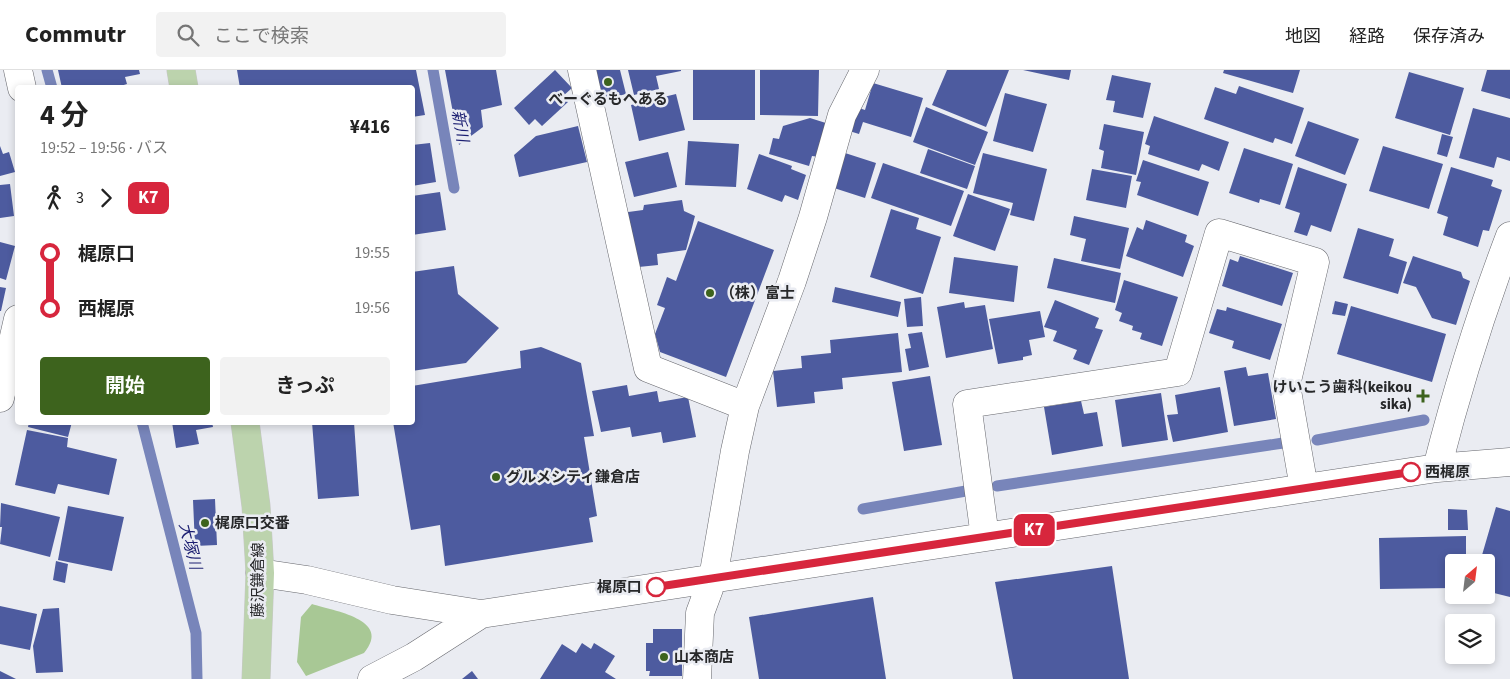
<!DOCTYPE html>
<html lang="ja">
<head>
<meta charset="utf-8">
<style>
	body { margin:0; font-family:"Source Sans 3","Noto Sans JP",sans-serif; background:#f2f2f2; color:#222; height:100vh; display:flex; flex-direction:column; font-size:19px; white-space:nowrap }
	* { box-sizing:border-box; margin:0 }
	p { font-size:16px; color:#767676 }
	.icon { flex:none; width:28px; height:28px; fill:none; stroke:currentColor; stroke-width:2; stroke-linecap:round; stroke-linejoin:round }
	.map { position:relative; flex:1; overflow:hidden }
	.side { position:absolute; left:15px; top:15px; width:400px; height:340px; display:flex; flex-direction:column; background:#fff; border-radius:5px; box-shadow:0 2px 8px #0003 }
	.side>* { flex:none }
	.badge { padding:0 10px; border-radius:8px; font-size:18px; line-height:32px }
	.needle { width:32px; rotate:28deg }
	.fabs { position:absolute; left:1445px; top:484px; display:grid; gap:10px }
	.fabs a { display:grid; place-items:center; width:50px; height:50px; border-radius:5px; background:#fff; box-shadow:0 2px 8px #0003; font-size:25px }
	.map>.badge { position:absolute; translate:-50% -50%; box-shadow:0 0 0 2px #fff }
	.legs { display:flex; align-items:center; gap:8px; height:55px; padding:0 25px; font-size:16px }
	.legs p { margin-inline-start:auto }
	.head { display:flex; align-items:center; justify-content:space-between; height:85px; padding:0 25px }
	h1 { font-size:28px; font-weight:700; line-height:38px }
	.primary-button { display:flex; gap:10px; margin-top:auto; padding:10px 25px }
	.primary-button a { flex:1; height:58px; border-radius:5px; background:#3d631d; color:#fff; font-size:20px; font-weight:700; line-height:58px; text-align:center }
	.primary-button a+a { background:#f2f2f2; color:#222 }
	ul { padding:0 25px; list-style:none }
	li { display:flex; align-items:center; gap:18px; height:55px; font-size:19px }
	li i { display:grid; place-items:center; width:8px; height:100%; margin:0 6px; background:currentColor }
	li i::after { content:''; width:12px; height:12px; margin:-6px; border:4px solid; border-radius:50%; background:#fff }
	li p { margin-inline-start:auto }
	li:first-child i { background:linear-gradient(#0000 50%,currentColor 0) }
	li:last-child i { background:linear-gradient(currentColor 50%,#0000 0) }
	header { display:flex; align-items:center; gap:30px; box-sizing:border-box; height:70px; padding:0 25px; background:#fff; border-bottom:1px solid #e0e0e0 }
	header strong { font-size:24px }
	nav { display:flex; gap:28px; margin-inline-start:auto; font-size:18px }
	.search { width:350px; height:45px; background:#f2f2f2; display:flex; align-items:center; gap:12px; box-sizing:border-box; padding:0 18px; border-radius:5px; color:#767676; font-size:19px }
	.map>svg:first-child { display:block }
	.green { fill:#a8c895 }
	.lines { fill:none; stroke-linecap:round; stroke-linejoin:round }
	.stream { stroke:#7885ba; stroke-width:11 }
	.building { fill:#4d5b9f }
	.minor-casing { stroke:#66676d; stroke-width:29 }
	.major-casing { stroke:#c7c7c8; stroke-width:29 }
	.minor { stroke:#fff; stroke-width:28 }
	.major { stroke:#bcd3ad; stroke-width:28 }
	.line-1-casing { stroke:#fff; stroke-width:11 }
	.line-1 { stroke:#d7263d; stroke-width:8 }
	.poi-dot { fill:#3d631d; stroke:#eaecf2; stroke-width:2 }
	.stop-1-dot { fill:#fff; stroke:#d7263d; stroke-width:2.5 }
	.labels { text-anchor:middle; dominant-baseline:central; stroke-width:5; stroke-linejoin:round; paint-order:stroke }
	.poi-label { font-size:15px; font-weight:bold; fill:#27282a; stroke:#eaecf2; text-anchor:start }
	.stop-label { font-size:15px; font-weight:bold; fill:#27282a; stroke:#eaecf2; text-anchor:start }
	.street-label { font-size:15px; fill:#27282a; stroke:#eaecf2 }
	.water-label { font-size:16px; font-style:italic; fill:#1b1e71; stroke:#eaecf2 }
</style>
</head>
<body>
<header>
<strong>Commutr</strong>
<div class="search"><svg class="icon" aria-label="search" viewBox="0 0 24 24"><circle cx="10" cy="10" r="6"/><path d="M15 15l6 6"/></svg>ここで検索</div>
<nav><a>地図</a><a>経路</a><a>保存済み</a></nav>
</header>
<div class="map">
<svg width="1510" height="609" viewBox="0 0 1510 609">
	<rect width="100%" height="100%" fill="#eaecf2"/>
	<path class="green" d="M 312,534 C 333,541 393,549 364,583 L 306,606 L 297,592 L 301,547 Z"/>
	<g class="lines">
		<path class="stream" d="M 47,0 L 52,18
			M 433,0 L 454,118
			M 142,352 L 196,563 L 197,609
			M 1317,370 L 1424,350
			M 997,416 L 1283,373
			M 863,439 L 966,421"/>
	</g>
	<path class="building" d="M 58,0 L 139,0 L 140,4 L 125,7 L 127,14 L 114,18 L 62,18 Z
		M 237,0 L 416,0 L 425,45 L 412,47 L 412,18 L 240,18 Z
		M 445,0 L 496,0 L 502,35 L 481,40 L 483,57 L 459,75 Z
		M 555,0 L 572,18 L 563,26 L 568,32 L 542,56 L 535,49 L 529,55 L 514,38 Z
		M 590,0 L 620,0 L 626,24 L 599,31 Z
		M 628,0 L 681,0 L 681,1 L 656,6 L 659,19 L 634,25 Z
		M 693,0 L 755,0 L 755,50 L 693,50 Z
		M 760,0 L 819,0 L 818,46 L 760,45 Z
		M 947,0 L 1009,0 L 986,57 L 932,35 Z
		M 1023,0 L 1071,0 L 1069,10 Z
		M 1224,0 L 1300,0 L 1293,23 L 1223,3 Z
		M 1487,0 L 1510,0 L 1510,29 L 1481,21 Z
		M 1409,2 L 1464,18 L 1450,65 L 1395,48 Z
		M 1112,5 L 1151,13 L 1143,48 L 1113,42 L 1115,31 L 1106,30 Z
		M 873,13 L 923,28 L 911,67 L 863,52 L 859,64 L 846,60 L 853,36 L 865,40 Z
		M 1239,16 L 1304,38 L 1292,74 L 1275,68 L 1273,73 L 1204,49 L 1215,17 L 1236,24 Z
		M 1005,23 L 1047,34 L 1033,82 L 993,71 Z
		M 676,24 L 685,60 L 639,71 L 631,35 Z
		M 926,37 L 988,62 L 975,95 L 913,72 Z
		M 1473,38 L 1510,48 L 1510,91 L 1497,87 L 1494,98 L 1459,88 Z
		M 1154,46 L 1229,72 L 1219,101 L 1202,94 L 1199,101 L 1148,84 L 1150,76 L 1145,74 Z
		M 810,48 L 829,54 L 819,87 L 812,86 L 809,96 L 769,84 L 773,68 L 779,69 L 783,56 Z
		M 1308,51 L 1359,69 L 1345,105 L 1295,86 Z
		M 1104,54 L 1144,62 L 1136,105 L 1101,98 L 1104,81 L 1099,79 Z
		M 578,56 L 587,92 L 519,107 L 514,85 L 536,66 Z
		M 1442,64 L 1453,67 L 1447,87 L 1437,84 Z
		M 688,71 L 739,74 L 736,117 L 685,115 Z
		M 430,73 L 436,112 L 412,116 L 412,75 Z
		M 0,76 L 3,84 L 9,82 L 15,102 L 0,106 Z
		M 1383,76 L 1443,94 L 1429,139 L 1369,121 Z
		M 1244,78 L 1293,94 L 1280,135 L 1260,129 L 1259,133 L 1229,123 Z
		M 928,79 L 975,96 L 967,119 L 920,103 Z
		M 668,82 L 677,117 L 634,127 L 625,92 Z
		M 845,83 L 876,93 L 865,128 L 834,118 Z
		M 983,83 L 1047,99 L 1034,151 L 1010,145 L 1013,133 L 973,123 Z
		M 759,84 L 792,96 L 791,99 L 806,105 L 798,130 L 785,125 L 782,132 L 747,119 Z
		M 1143,90 L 1209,112 L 1198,146 L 1137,125 L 1141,112 L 1136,111 Z
		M 883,93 L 964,121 L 951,156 L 871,128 Z
		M 1298,97 L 1347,114 L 1331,162 L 1311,155 L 1307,166 L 1294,162 L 1300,143 L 1285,138 Z
		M 1451,97 L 1493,110 L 1491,116 L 1502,120 L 1489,161 L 1483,160 L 1478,177 L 1443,165 L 1448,147 L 1437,143 Z
		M 1092,99 L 1132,106 L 1126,138 L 1086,130 Z
		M 10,114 L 14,146 L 0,148 L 0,115 Z
		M 440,122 L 446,160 L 412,165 L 412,126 Z
		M 968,124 L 1010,139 L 995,181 L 953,166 Z
		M 682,130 L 684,141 L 695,146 L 686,180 L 657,184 L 658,195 L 629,198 L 621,143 L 643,140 L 644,135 Z
		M 891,139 L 919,148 L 916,159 L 941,167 L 923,224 L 870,207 Z
		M 1074,146 L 1129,158 L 1120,199 L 1081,191 L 1086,169 L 1070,165 Z
		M 1146,150 L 1187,165 L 1185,172 L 1194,176 L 1183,207 L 1126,186 L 1137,157 L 1143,160 Z
		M 698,151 L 774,180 L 726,307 L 660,282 L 655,264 L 665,238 L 657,235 L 667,207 L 676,211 Z
		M 1358,158 L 1394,169 L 1389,186 L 1407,192 L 1398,224 L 1343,208 Z
		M 0,172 L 15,176 L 6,210 L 0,208 Z
		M 1240,186 L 1293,203 L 1282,236 L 1222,216 L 1230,189 L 1238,192 Z
		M 1413,186 L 1461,202 L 1463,208 L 1470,211 L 1456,255 L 1432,248 L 1416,217 L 1403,213 Z
		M 954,187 L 1018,196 L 1014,232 L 949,223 Z
		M 1054,188 L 1121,203 L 1115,233 L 1047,218 Z
		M 454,196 L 458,224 L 499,258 L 466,293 L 412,301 L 412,202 Z
		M 1124,210 L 1178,227 L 1162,276 L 1140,269 L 1142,263 L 1132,260 L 1133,256 L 1119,251 L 1122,243 L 1115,240 Z
		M 0,217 L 6,218 L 1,241 L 0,241 Z
		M 835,217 L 901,232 L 898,247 L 832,232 Z
		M 921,227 L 923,256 L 907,257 L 904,229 Z
		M 1055,230 L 1099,248 L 1095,258 L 1103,260 L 1089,295 L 1073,289 L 1077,280 L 1053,271 L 1057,261 L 1044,257 Z
		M 1335,231 L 1348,234 L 1345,246 L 1332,244 Z
		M 964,232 L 965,238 L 985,235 L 993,279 L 946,288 L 937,237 Z
		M 1351,236 L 1446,264 L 1432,312 L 1337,284 Z
		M 1227,237 L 1282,254 L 1270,290 L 1232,278 L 1234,271 L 1209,263 L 1217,239 L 1226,241 Z
		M 1040,241 L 1045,267 L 1029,270 L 1032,285 L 1023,287 L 1023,290 L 998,294 L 989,249 Z
		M 922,262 L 929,297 L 909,301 L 905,279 L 911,278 L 908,264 Z
		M 898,263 L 902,302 L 842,308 L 843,319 L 814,322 L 815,333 L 777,337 L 773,301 L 802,298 L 801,286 L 831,283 L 830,270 Z
		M 541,277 L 581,293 L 594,366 L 584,367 L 597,446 L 589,448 L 593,472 L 445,496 L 440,455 L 411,460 L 393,352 L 412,352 L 412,316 L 521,298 L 520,281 Z
		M 1246,297 L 1248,306 L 1268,303 L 1276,349 L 1234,356 L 1224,301 Z
		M 930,306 L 942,375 L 904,381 L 892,312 Z
		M 627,315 L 629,326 L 657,321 L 659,332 L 688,327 L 696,367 L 663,373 L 661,362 L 632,367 L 630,357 L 601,362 L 592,321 Z
		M 1220,317 L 1228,362 L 1173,372 L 1167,345 L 1178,344 L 1175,325 Z
		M 1161,323 L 1168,370 L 1122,377 L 1115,330 Z
		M 1081,331 L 1084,344 L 1097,342 L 1103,376 L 1052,385 L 1044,337 Z
		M 29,352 L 72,352 L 68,367 L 28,357 Z
		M 172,352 L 212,352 L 213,357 L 196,360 L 199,374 L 176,378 Z
		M 312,352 L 354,352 L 359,426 L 318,429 Z
		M 27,360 L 68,368 L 67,377 L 117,389 L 109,425 L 58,414 L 55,424 L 15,415 Z
		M 215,429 L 217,475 L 195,476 L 193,430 Z
		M 1,433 L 60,447 L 50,487 L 0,474 L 2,457 L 0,457 Z
		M 68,436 L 124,447 L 112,501 L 58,490 Z
		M 1496,437 L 1510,441 L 1510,527 L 1486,521 L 1486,492 L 1480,492 Z
		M 1448,439 L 1467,440 L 1468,460 L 1448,460 Z
		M 1466,466 L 1466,492 L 1454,492 L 1454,518 L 1380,519 L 1379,468 Z
		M 56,491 L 68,494 L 65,513 L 53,510 Z
		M 1112,496 L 1129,609 L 1013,609 L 995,512 Z
		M 873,527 L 886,609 L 759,609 L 749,547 Z
		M 0,536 L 37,544 L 30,580 L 0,574 Z
		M 59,538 L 63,602 L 36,603 L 33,576 L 43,539 Z
		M 653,559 L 682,559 L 682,606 L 649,606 L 650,601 L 646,601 L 646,573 L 653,573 Z
		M 582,573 L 591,579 L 594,573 L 615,586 L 605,602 L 616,609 L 540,609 L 562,574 L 576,583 Z
		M 0,601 L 16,609 L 0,609 Z
		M 472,601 L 478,609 L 462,609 Z"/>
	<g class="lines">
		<defs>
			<path id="minor" d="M 18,0 L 22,18
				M 582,0 L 648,298 L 745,336
				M 0,328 L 18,249
				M 1437,398 C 1457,320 1481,242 1510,166
				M 985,467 L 967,334 L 1178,302 L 1219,163 L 1315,192 L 1286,315 L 1304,418
				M 260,503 L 307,510 L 392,530 L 481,544 L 1437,398 L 1510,392
				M 372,609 L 414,587 L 481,544
				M 697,609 L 700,543 L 713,508 L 735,381 L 745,336 L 792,211 L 813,147 L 842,45 L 865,0"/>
			<path id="major" d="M 181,0 L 184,18
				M 245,352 L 256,436 L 260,503 L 256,609"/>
		</defs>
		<use href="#minor" class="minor-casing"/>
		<use href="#major" class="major-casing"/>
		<use href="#minor" class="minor"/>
		<use href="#major" class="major"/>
	</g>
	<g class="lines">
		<defs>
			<path id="line-1" d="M 656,517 L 1411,402"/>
		</defs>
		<use href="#line-1" class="line-1-casing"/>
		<use href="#line-1" class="line-1"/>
	</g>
	<g class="poi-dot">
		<circle cx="608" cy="12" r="5"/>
		<circle cx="710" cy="223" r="5"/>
		<path d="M1420.5 318.5h5v5h5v5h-5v5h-5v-5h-5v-5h5z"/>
		<circle cx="496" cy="407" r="5"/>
		<circle cx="205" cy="453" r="5"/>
		<circle cx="664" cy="587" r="5"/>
	</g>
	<g class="stop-1-dot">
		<circle cx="1411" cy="402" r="9"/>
		<circle cx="656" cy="517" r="9"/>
	</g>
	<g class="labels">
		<g class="poi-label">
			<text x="608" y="29" text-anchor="middle">べーぐるもへある</text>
			<text x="720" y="223">（株）富士</text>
			<text x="1412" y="317" text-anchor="end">けいこう歯科(keikou<tspan x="1412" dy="17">sika)</tspan></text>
			<text x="506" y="407">グルメシティ鎌倉店</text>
			<text x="215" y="453">梶原口交番</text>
			<text x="674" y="587">山本商店</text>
		</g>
		<g class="stop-label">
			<text x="1425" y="402">西梶原</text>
			<text x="642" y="517" text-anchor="end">梶原口</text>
		</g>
		<g class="street-label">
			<text transform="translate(258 510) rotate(-90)">藤沢鎌倉線</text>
		</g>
		<g class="water-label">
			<text transform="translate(460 56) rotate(80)">新川</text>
			<text transform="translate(190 476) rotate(76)">大塚川</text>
		</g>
	</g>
</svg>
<div class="fabs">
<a><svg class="needle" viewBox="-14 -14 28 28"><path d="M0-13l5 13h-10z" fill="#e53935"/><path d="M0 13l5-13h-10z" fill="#767676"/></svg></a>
<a><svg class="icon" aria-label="layers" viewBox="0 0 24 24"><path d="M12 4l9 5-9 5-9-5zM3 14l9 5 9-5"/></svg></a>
</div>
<b class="badge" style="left:1034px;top:460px;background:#d7263d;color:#fff">K7</b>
<section class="side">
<div class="head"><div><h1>4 分</h1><p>19:52 – 19:56 · バス</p></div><b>¥416</b></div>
<div class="legs"><svg class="icon" aria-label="walk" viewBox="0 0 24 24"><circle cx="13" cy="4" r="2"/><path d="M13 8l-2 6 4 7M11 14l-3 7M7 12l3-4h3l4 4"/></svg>3<svg class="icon" aria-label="forward" viewBox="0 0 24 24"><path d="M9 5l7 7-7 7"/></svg><b class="badge" style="background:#d7263d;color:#fff">K7</b></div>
<ul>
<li><i style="color:#d7263d"></i><b>梶原口</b><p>19:55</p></li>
<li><i style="color:#d7263d"></i><b>西梶原</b><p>19:56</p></li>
</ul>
<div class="primary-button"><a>開始</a><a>きっぷ</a></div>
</section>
</div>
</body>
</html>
